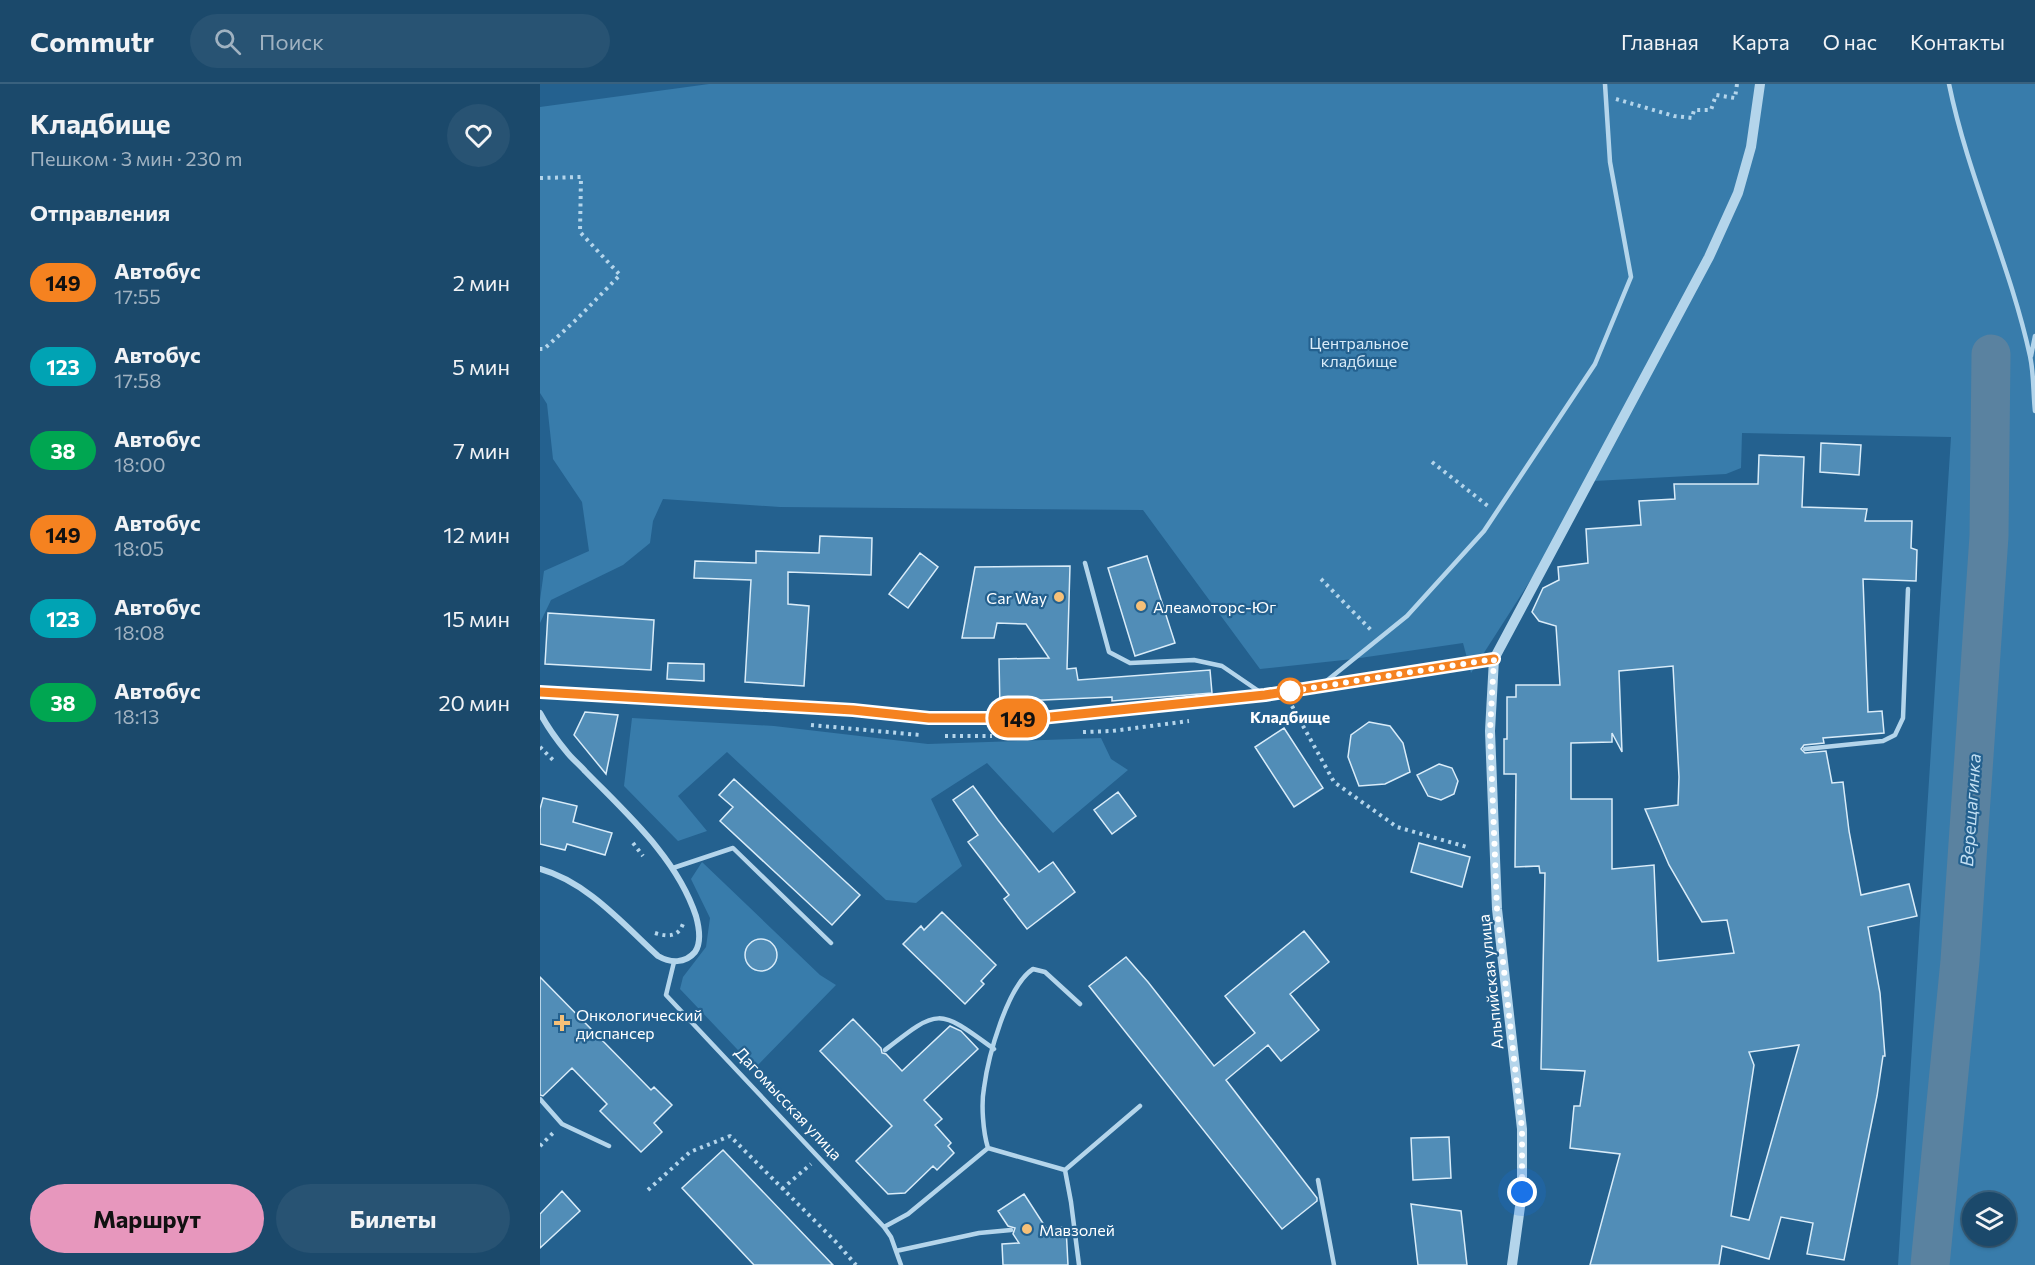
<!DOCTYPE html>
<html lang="ru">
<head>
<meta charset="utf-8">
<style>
	body { margin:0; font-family:Commissioner,sans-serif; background:#285373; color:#f1f3f6; height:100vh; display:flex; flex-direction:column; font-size:22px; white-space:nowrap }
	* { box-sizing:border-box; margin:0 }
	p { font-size:20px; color:#a0b2c1 }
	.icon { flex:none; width:33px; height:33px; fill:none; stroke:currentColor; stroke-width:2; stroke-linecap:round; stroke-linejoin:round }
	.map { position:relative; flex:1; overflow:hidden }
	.drawer { display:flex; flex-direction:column; background:#1b496b; width:540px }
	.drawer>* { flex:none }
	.badge { padding:0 12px; border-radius:20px; font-size:21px; line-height:39px }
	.fabs { position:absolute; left:1422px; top:1108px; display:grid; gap:12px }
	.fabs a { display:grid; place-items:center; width:54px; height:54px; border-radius:50%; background:#1b496b; box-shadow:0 2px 4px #0004,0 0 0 2px #39617e; font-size:30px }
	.you { position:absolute; width:30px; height:30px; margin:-15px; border:4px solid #fff; border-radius:50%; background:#1a73e8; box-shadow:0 0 0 9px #1a73e833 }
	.map>.badge { position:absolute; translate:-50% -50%; box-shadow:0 0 0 3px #fff }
	h2 { padding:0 30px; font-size:22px; line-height:54px }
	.round { display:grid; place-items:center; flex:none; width:63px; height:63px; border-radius:32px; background:#285373 }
	.overview { display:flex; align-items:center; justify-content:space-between; height:102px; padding:0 30px }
	h1 { font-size:28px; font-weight:700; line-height:45px }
	.primary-button { display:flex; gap:12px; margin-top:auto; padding:12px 30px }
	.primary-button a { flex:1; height:69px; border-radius:36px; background:#e797bd; color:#111; font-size:24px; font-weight:700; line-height:69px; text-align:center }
	.primary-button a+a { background:#285373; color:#f1f3f6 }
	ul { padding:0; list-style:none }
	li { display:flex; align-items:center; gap:18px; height:84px; padding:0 30px }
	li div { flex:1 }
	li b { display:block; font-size:22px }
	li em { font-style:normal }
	li .badge { min-width:66px; font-weight:700; text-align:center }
	header { display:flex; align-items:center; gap:36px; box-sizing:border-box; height:84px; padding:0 30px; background:#1b496b; border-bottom:2px solid #39617e }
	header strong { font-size:28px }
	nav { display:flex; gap:33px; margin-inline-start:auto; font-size:21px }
	.search { width:420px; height:54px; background:#285373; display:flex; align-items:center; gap:15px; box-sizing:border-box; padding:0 21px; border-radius:33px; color:#a0b2c1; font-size:22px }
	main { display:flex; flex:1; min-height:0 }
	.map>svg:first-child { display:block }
	.green { fill:#387cab; fill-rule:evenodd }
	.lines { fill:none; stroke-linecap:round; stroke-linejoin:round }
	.river { stroke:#5a82a0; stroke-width:39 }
	.building { fill:#518db7; stroke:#d9ecf9; stroke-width:1.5; fill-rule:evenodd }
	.path { stroke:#b4d5eb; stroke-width:4; stroke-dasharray:3 4.5; stroke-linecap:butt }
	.service { stroke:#b4d5eb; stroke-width:4.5 }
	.minor { stroke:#b4d5eb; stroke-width:6 }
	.tertiary { stroke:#b4d5eb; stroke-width:10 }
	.line-casing { stroke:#fff; stroke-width:14 }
	.line { stroke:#f58220; stroke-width:9 }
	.walk { stroke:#fff; stroke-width:6; stroke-dasharray:0 10.8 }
	.poi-dot { fill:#f6c078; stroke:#24618f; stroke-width:2 }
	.stop-dot { fill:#fff; stroke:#f58220; stroke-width:3 }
	.labels { text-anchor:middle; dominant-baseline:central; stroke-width:4.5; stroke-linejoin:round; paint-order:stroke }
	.park-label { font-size:16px; fill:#d9ecf9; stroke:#24618f }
	.poi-label { font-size:16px; fill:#fff; stroke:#24618f; text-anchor:start }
	.stop-label { font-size:16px; font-weight:bold; fill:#fff; stroke:#24618f }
	.street-label { font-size:16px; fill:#fff; stroke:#24618f }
	.water-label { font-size:18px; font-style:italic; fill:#c1def2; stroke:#24618f }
</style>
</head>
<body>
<header>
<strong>Commutr</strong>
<div class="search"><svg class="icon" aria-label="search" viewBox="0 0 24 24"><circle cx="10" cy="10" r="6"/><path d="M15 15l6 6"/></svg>Поиск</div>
<nav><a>Главная</a><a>Карта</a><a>О нас</a><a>Контакты</a></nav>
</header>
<main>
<section class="drawer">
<div class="overview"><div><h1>Кладбище</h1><p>Пешком · 3 мин · 230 m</p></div><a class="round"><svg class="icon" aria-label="heart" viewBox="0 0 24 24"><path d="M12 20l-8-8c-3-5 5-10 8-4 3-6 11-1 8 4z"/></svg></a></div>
<h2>Отправления</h2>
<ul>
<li><span class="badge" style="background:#f58220;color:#111">149</span><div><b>Автобус</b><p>17:55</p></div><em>2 мин</em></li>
<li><span class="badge" style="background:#00a3b4;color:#fff">123</span><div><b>Автобус</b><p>17:58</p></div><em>5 мин</em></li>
<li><span class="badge" style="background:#00a651;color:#fff">38</span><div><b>Автобус</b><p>18:00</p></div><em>7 мин</em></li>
<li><span class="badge" style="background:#f58220;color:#111">149</span><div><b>Автобус</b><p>18:05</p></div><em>12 мин</em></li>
<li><span class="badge" style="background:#00a3b4;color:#fff">123</span><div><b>Автобус</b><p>18:08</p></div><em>15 мин</em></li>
<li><span class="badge" style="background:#00a651;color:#fff">38</span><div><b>Автобус</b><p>18:13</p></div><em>20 мин</em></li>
</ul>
<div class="primary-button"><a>Маршрут</a><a>Билеты</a></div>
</section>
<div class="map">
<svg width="1495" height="1181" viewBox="0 0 1495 1181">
	<rect width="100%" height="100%" fill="#24618f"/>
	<path class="green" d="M 169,0 L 1495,0 L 1495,1181 L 1358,1181 L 1411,353 L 1202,349 L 1201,384 L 1186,390 L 1054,397 L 931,589 L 923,559 L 813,575 L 720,585 L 603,426 L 240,423 L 123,415 L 113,437 L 110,459 L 83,481 L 11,516 L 0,539 L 0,516 L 4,487 L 49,467 L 42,418 L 13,375 L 7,320 L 0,309 L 0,23 ZM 1432,1119 L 1466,1119 L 1466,1152 L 1432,1152 Z
		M 92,634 L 234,642 L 388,660 L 561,654 L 571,675 L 588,686 L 513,749 L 447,679 L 391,715 L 422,782 L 376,819 L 346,816 L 187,668 L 138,712 L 167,747 L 138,757 L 84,702 Z
		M 162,778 L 280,891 L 296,901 L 215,984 L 140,905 L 143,893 L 166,863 L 170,834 L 151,795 Z"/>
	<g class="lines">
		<path class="river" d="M 1390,1181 L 1420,877 L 1449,452 L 1451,270"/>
	</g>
	<path class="building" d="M 1281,359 L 1321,361 L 1319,391 L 1280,388 Z
		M 1219,371 L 1264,373 L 1262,423 L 1327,425 L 1325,437 L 1372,437 L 1371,464 L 1377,466 L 1376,497 L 1323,495 L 1328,628 L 1342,627 L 1344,649 L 1283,654 L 1284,659 L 1264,661 L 1261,665 L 1265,669 L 1286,667 L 1292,699 L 1303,698 L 1309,747 L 1321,811 L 1369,800 L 1377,832 L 1328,843 L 1340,909 L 1345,972 L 1343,972 L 1337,1012 L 1304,1176 L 1267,1170 L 1273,1139 L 1241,1133 L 1229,1175 L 1182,1162 L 1179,1181 L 1050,1181 L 1080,1070 L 1030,1064 L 1034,1022 L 1040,1022 L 1045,987 L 1001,985 L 1005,789 L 1000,789 L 999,782 L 975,783 L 976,690 L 964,690 L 964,655 L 967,655 L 967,613 L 976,613 L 976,601 L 1020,601 L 1016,542 L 999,537 L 992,528 L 1003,504 L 1019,496 L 1018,483 L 1048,479 L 1046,445 L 1101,441 L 1099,417 L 1135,415 L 1134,400 L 1218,400 ZM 1133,582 L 1139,693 L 1138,721 L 1105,725 L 1129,781 L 1162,838 L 1187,836 L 1194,869 L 1118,877 L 1114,781 L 1072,785 L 1072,715 L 1031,715 L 1031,659 L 1072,658 L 1072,649 L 1082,668 L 1079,587 ZM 1259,961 L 1209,1136 L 1191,1132 L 1214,981 L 1209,968 Z
		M 280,452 L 332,454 L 331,491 L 248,488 L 248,520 L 269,522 L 264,602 L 205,598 L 211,496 L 154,494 L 155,477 L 216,479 L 216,467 L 279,469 Z
		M 380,469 L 398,483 L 368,524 L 349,510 Z
		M 607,472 L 635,559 L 595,572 L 568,484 Z
		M 530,482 L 527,585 L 536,584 L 538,596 L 670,586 L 672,609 L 572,617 L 572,613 L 480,617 L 480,626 L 460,626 L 459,575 L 509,574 L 486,540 L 457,539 L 454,554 L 422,554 L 435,483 Z
		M 8,529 L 114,536 L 111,586 L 5,580 Z
		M 128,579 L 164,580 L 164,597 L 127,595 Z
		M 45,628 L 78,631 L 66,690 L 34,651 Z
		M 829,638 L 850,642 L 863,659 L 870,688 L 845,700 L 819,702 L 808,673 L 811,651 Z
		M 744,644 L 783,704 L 754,723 L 715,663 Z
		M 899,680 L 912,684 L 918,697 L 914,710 L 901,716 L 888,712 L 877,691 Z
		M 194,695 L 320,811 L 292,841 L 180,737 L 193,723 L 179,711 Z
		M 433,702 L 458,736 L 499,788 L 513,778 L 535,808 L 487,845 L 464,815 L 469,811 L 428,758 L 438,751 L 413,716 Z
		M 578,708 L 596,732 L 572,750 L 554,726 Z
		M 3,714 L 37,722 L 33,738 L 72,749 L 65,771 L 27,760 L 25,766 L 0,760 L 0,725 Z
		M 879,759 L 930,773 L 922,803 L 871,788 Z
		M 402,828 L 456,881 L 441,897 L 444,900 L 425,920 L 363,860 L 381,842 L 384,846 Z
		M 764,847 L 789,878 L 750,910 L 779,946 L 741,977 L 728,961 L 686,996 L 777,1114 L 777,1117 L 742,1145 L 549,902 L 586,873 L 608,898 L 674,982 L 715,949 L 685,912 Z
		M205 871a16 16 0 1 1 32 0a16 16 0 1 1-32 0Z
		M 0,893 L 111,1006 L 114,1003 L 132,1021 L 114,1039 L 122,1048 L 101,1068 L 60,1027 L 67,1020 L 32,984 L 3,1012 L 0,1011 Z
		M 313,935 L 341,964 L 342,969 L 346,970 L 362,987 L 410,942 L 421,947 L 438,965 L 384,1016 L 402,1035 L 395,1041 L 411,1059 L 408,1062 L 414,1069 L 397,1086 L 393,1082 L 365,1109 L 348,1110 L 316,1077 L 352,1042 L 280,967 Z
		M 909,1053 L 911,1094 L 873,1096 L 871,1054 Z
		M 183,1066 L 293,1181 L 214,1181 L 142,1104 Z
		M 22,1107 L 40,1127 L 0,1164 L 0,1130 Z
		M 484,1110 L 506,1144 L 526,1143 L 528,1181 L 463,1181 L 462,1160 L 479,1159 L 473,1150 L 475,1144 L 468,1142 L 458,1127 Z
		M 871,1120 L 921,1127 L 927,1181 L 878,1181 Z"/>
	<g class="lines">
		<path class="path" d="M 1076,15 L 1134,32 L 1152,34 L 1154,26 L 1171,26 L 1176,11 L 1195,14 L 1197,0
			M 0,94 L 41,93 L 40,148 L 80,191 L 37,235 L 4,265 L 0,265
			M 892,378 L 948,422
			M 781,495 L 831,546
			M 752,622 L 794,698 L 857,743 L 927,763
			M 271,641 L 380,651
			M 543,648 L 572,647 L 649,637
			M 405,652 L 452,652
			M 0,663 L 15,678
			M 93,759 L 103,772
			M 115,849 C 128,853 138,853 143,840
			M 0,1062 L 15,1047
			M 242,1105 L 271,1080
			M 108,1106 L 150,1068 L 190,1052 L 296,1158 L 316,1181"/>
		<path class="service" d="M 1409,0 C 1428,93 1470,180 1490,272 C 1494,290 1493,309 1495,327
			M 1491,272 L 1495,252
			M 545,479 L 569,568 L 590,579 L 654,576 L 682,582 L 723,610
			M 784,599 L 867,532 L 944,447 L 1055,280 L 1091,193 L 1070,78 L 1065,0
			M 1265,665 L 1343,657 L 1355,651 L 1363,634 L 1368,505
			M 133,784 L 193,764 L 291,859
			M 134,878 L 126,911 L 344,1143 L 351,1153 L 361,1181
			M 345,966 C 399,924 398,924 454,965
			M 0,1015 L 22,1040 L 69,1062
			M 448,1064 C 443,1048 441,1020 444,1004 C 448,973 467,902 493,885 L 505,888 L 540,920
			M 525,1086 L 531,1118 L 539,1181
			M 778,1096 L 794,1181
			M 344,1143 L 368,1130 L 448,1064 L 525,1086 L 600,1022
			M 356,1167 L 439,1149 L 471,1146"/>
		<path class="minor" d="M 0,629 C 7,642 16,655 26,667 C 31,674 39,680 45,687 C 87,730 137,774 156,832 C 159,843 162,858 155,868 C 145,880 130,879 118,872 C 83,840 47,798 0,785"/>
		<path class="tertiary" d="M 0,608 L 313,625 L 389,634 L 501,634 L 725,611 L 954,575
			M 972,1181 L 982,1108 L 982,1045 L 957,825 L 950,647 L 954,575 L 1169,173 L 1198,109 L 1211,63 L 1220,0"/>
	</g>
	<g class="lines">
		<defs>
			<path id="line" d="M 0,608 L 313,626 L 389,634 L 501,634 L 725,611 L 954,575"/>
		</defs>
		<use href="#line" class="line-casing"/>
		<use href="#line" class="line"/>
		<path class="walk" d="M 750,607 L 746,608 L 954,575 L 950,647 L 957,825 L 982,1045 L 982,1108"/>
	</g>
	<g class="poi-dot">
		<circle cx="519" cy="513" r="6"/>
		<circle cx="601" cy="522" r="6"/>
		<path d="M19 930h6v6h6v6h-6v6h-6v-6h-6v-6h6z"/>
		<circle cx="487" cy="1145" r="6"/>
	</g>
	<circle class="stop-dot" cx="750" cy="607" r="12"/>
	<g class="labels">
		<g class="park-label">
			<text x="819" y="258">Центральное<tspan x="819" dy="18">кладбище</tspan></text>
		</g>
		<g class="poi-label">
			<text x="507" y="513" text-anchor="end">Car Way</text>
			<text x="613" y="522">Алеамоторс-Юг</text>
			<text x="36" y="930">Онкологический<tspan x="36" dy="18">диспансер</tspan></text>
			<text x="499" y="1145">Мавзолей</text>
		</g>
		<g class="stop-label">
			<text x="750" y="632">Кладбище</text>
		</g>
		<g class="street-label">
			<text transform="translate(950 898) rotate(-96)">Альпийская улица</text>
			<text transform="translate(249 1019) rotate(47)">Дагомысская улица</text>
		</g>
		<g class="water-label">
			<text transform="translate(1430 726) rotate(-86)">Верещагинка</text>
		</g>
	</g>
</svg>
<div class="fabs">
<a><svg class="icon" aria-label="layers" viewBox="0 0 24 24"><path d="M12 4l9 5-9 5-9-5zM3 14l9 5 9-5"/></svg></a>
</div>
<div class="you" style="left:982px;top:1108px"></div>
<b class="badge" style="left:478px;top:634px;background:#f58220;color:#111">149</b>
</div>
</main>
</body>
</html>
